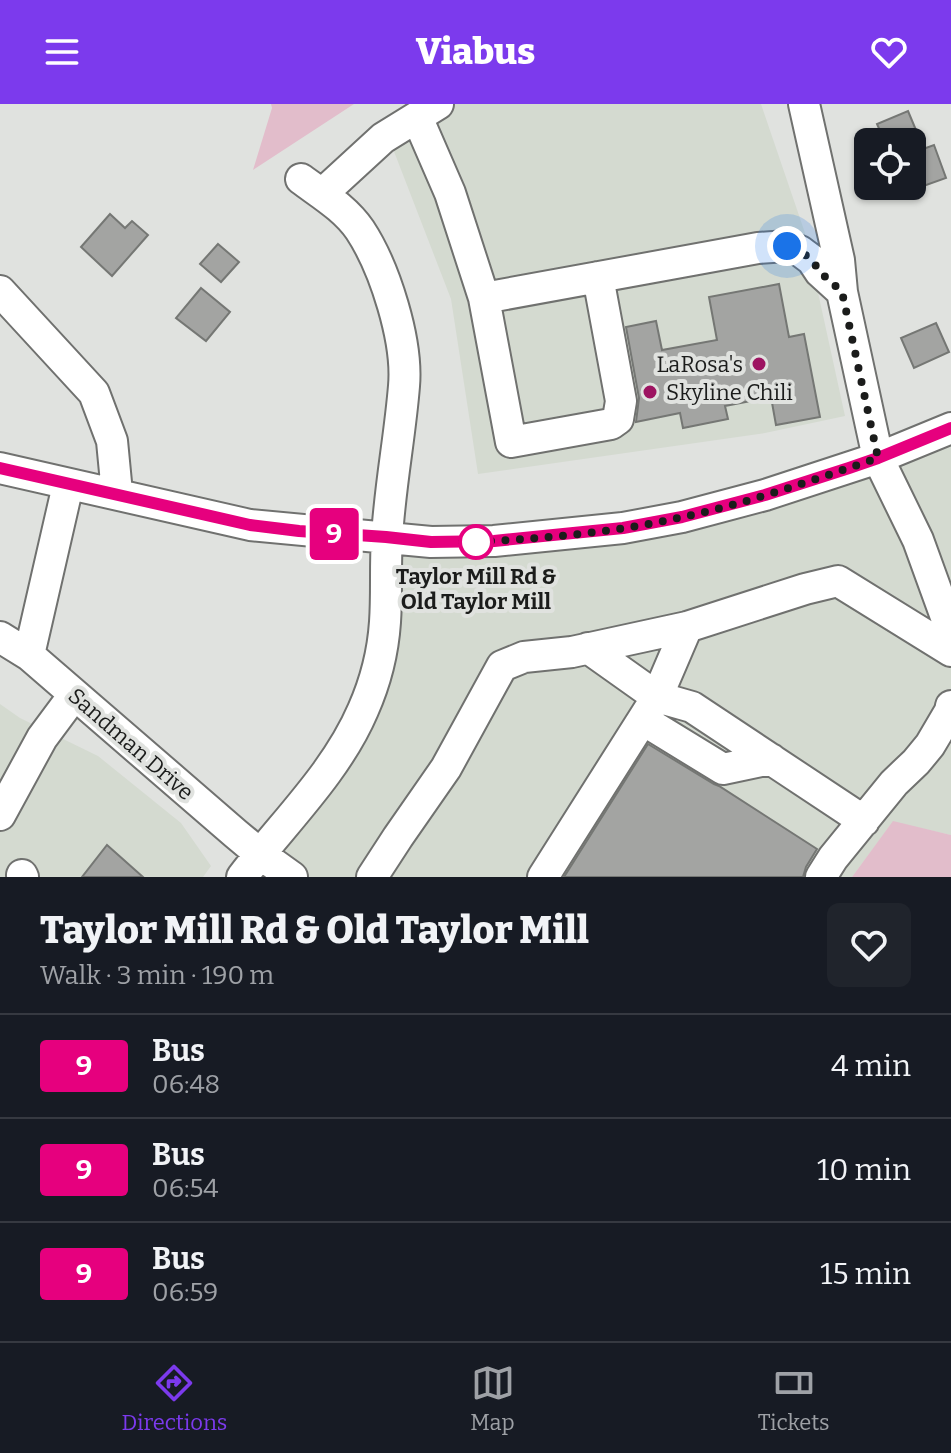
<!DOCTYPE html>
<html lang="en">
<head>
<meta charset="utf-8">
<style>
	body { margin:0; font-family:Bitter,serif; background:#20242c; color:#f1f3f6; height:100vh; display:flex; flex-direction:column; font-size:30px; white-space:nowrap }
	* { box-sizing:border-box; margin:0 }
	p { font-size:26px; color:#9ea1a6 }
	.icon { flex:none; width:44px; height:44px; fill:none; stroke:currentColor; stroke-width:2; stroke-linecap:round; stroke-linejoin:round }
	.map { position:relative; height:773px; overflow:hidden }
	.side { display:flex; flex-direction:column; background:#171b24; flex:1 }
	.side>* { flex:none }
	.badge { padding:0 16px; border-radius:6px; font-size:28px; line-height:52px }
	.tools { position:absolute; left:854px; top:24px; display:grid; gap:16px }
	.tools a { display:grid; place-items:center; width:72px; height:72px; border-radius:12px; background:#171b24; box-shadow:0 2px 6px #0004; font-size:40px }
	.you { position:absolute; width:40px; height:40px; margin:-20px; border:6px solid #fff; border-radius:50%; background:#1a73e8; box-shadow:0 0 0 12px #1a73e833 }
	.map>.badge { position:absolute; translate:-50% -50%; box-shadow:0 0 0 4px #fff }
	.round { display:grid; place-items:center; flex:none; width:84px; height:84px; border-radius:12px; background:#20242c }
	.overview { display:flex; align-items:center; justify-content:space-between; height:136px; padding:0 40px }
	h1 { font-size:38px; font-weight:800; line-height:60px }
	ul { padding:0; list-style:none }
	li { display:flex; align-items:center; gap:24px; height:104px; padding:0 40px; border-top:2px solid #363941 }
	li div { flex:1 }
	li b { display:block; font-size:30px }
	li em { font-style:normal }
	li .badge { min-width:88px; font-weight:700; text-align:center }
	header { display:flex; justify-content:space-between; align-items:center; height:104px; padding:0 40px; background:#7c3aed; color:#fff; font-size:36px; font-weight:800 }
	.dock { display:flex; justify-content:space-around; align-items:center; height:112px; border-top:2px solid #363941; background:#171b24; font-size:22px; color:#9ea1a6 }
	.dock a { display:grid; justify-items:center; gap:4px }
	.dock .active { color:#7c3aed }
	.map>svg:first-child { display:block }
	.built { fill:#d4dad0 }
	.green { fill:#e2bdcb }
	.building { fill:#a3a4a2; stroke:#757774; stroke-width:2 }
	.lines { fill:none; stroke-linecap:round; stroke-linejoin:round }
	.minor-casing { stroke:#70716f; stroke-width:34 }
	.minor { stroke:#fff; stroke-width:30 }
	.line-casing { stroke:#fff; stroke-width:18 }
	.line { stroke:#e6007e; stroke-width:12 }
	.walk { stroke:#1b1c1b; stroke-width:8; stroke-dasharray:0 14.4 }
	.poi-dot { fill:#9d1361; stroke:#e0e2df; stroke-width:3 }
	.stop-dot { fill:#fff; stroke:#e6007e; stroke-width:4 }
	.labels { text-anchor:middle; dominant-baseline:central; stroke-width:8; stroke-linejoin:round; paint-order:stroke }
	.poi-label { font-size:22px; fill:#1b1c1b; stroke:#e0e2df; text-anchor:end }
	.stop-label { font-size:22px; font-weight:bold; fill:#1b1c1b; stroke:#e0e2df }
	.street-label { font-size:22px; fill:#1b1c1b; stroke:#e0e2df }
</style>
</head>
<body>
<header><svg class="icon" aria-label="menu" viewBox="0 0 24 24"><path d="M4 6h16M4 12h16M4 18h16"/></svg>Viabus<svg class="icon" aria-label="heart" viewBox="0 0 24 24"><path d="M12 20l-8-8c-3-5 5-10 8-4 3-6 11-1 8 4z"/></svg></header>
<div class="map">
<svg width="951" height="773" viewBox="0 0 951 773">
	<rect width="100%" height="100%" fill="#e0e2df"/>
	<path class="built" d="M 412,0 L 761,0 L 805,129 L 845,312 L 765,329 L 478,370 L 451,195 L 383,19 Z
		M 951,324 L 951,731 L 893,718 L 852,773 L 242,773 L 362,607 L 386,433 L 623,424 Z
		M 0,600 L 20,614 L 98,652 L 181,719 L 211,762 L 203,773 L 0,773 Z"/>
	<path class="green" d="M 271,0 L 354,0 L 253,66 L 272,4 Z
		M 893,717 L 951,731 L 951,773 L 852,773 Z"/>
	<path class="building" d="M 908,7 L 921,38 L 885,38 L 877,20 Z
		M 934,41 L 946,74 L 912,86 L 912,49 Z
		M 110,110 L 125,124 L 132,117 L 148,131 L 112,172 L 81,143 Z
		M 218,140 L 239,158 L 221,178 L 200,160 Z
		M 779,180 L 789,233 L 804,230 L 820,313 L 776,321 L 771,293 L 725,302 L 728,315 L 683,324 L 680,309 L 636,318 L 639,294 L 626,223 L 656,217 L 662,246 L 717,236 L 709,193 Z
		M 201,184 L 230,208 L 206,237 L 176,214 Z
		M 936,219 L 949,248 L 914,264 L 901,234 Z
		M 648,640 L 714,680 L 719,682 L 817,745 L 806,763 L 803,773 L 564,773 Z
		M 107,741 L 143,773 L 82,773 Z"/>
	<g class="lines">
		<defs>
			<path id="minor" d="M 804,0 L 839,156 L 842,188 L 878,354 L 918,436 L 951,527
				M 417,13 L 450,89 L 484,194 L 511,338 L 611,320 L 618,315 L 621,297 L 598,173
				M 322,90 L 383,34 L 438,0
				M 0,187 L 94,289 L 112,337 L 117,389
				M 484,194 L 758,144 L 787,142 L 800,147 L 812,156 L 820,168 L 842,188
				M 0,364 L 250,421 L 431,438 L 494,437 L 623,424 L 682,413 L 765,391 L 878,354 L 951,324
				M 0,533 L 29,551 L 236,730 L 260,750 L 292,773
				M 588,544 L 657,593 L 692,603 L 864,717
				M 29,551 L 68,381
				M 643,616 L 723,665 L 771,655
				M 0,711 L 42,634 L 74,591
				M 22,771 L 23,773
				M 242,773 C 283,719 336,669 363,606 C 375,579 383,548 385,518 C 387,490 385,461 387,433 C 390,382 400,332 404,282 C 408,237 385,164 360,126 C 345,104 321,90 301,75
				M 372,773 L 398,733 L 446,664 L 502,562 L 524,553 L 572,548 L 687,523 L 805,485 L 838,477 L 951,547
				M 543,773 L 657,593 L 687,523
				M 821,773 L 833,754 L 894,679 L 916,658 L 930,641 L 950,607 L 951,602"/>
		</defs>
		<use href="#minor" class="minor-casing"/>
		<use href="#minor" class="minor"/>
	</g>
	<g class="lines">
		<defs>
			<path id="line" d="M 0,364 L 250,421 L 299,427 L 386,433 L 431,438 L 494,437 L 623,424 L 682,413 L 765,391 L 849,364 L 878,354 L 951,324"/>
		</defs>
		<use href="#line" class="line-casing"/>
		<use href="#line" class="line"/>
		<path class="walk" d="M 476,438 L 462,438 C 534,436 612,429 683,413 C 749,399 813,376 878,354 L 842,188 L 820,168 L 812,156 L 800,147 L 787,142"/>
	</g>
	<g class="poi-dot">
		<circle cx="759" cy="260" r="8"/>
		<circle cx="650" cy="288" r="8"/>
	</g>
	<circle class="stop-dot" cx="476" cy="438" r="16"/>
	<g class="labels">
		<g class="poi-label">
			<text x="743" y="260">LaRosa's</text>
			<text x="666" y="288" text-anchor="start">Skyline Chili</text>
		</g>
		<g class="stop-label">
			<text x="476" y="472">Taylor Mill Rd &amp;<tspan x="476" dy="25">Old Taylor Mill</tspan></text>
		</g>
		<g class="street-label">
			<text transform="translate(131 640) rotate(41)">Sandman Drive</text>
		</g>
	</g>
</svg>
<div class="tools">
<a><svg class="icon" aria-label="locate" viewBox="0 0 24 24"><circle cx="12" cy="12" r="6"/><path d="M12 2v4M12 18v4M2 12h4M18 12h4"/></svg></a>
</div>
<div class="you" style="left:787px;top:142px"></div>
<b class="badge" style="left:334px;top:430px;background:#e6007e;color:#fff">9</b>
</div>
<section class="side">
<div class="overview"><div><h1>Taylor Mill Rd &amp; Old Taylor Mill</h1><p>Walk · 3 min · 190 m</p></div><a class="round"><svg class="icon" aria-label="heart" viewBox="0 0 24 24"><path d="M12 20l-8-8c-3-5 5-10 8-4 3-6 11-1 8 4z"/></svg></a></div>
<ul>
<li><span class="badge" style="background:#e6007e;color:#fff">9</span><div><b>Bus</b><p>06:48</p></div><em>4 min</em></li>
<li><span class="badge" style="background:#e6007e;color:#fff">9</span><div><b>Bus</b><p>06:54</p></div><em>10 min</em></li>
<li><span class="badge" style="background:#e6007e;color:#fff">9</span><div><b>Bus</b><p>06:59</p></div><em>15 min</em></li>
</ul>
</section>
<nav class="dock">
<a class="active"><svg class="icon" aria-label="directions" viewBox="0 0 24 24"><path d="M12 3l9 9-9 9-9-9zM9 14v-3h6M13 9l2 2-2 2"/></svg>Directions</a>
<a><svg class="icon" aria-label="map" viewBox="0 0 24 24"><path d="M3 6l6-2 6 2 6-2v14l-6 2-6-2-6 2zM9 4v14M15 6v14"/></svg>Map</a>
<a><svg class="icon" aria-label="tickets" viewBox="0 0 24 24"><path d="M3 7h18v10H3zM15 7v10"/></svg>Tickets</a>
</nav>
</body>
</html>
